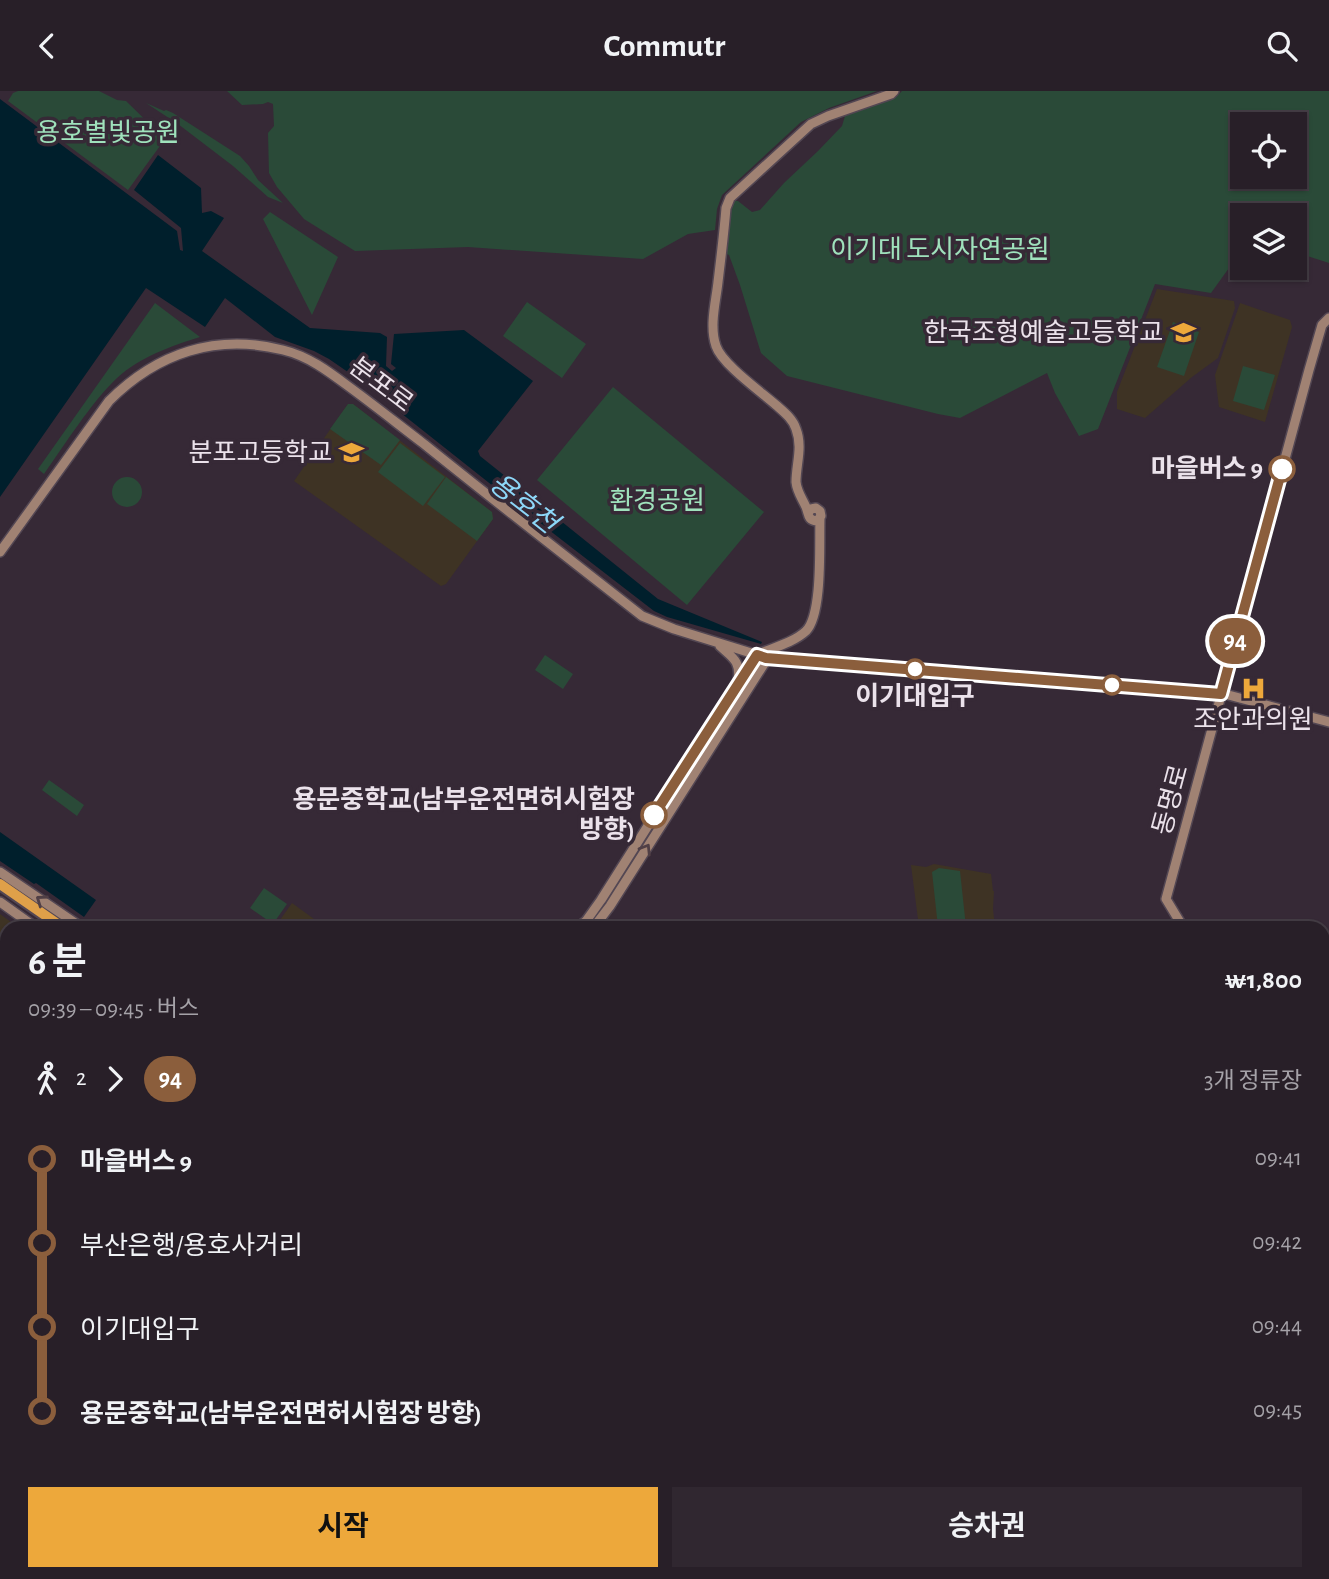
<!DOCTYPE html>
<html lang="ko">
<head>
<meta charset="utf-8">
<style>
	body { margin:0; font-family:"Alegreya Sans","Noto Sans KR",sans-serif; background:#302730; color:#f1f3f6; height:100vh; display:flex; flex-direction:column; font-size:26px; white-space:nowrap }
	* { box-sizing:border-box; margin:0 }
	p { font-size:23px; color:#a5a2a8 }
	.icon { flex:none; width:38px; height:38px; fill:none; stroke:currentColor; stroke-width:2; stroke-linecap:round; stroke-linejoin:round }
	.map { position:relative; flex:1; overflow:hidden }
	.sheet { position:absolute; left:0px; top:830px; width:1330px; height:660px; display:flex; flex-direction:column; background:#281f28; border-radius:21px 21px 0 0; box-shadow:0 2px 5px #0004,0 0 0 2px #443d45 }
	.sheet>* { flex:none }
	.badge { padding:0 14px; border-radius:23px; font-size:24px; line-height:46px }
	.controls { position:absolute; left:1230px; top:21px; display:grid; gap:14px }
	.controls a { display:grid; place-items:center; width:77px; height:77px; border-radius:0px; background:#281f28; box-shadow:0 2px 5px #0004,0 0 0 2px #443d45; font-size:35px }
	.map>.badge { position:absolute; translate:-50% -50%; box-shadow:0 0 0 4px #fff }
	.legs { display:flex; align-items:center; gap:10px; height:77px; padding:0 28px; font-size:23px }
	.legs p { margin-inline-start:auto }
	.headline { display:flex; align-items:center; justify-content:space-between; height:119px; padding:0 28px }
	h1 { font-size:38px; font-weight:700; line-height:52px }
	.button { display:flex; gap:14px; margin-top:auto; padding:14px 28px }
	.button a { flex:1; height:80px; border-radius:0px; background:#eda83b; color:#111; font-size:28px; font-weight:700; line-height:80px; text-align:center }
	.button a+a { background:#302730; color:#f1f3f6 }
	ul { padding:0 28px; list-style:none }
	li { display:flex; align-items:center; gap:24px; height:84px; font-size:26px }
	li i { display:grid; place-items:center; width:10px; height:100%; margin:0 9px; background:currentColor }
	li i::after { content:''; width:18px; height:18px; margin:-9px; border:5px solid; border-radius:50%; background:#281f28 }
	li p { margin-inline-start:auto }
	li:first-child i { background:linear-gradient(#0000 50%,currentColor 0) }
	li:last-child i { background:linear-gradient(currentColor 50%,#0000 0) }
	header { display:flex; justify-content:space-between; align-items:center; height:91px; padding:0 28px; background:#281f28; font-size:32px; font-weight:700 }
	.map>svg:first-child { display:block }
	.education { fill:#3e3324 }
	.green { fill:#2a4a38; fill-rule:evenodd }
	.water { fill:#001f2c }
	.pier { fill:#362936 }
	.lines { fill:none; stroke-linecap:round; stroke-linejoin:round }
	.highway-tunnel { stroke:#514551; stroke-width:10; stroke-dasharray:10 5; stroke-linecap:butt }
	.secondary-casing { stroke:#534753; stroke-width:12 }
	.highway-casing { stroke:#534753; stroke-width:14 }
	.secondary { stroke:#a08273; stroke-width:9 }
	.highway { stroke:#dfa049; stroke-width:10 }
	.oneway { stroke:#503f45 }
	.line-1-casing { stroke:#fff; stroke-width:16 }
	.line-1 { stroke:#8b5e3c; stroke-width:10 }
	.stop-1-dot { fill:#fff; stroke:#8b5e3c; stroke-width:3.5 }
	.labels { text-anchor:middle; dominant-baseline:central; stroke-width:7; stroke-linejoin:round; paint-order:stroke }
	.park-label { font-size:26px; fill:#9fe2bc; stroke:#362936 }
	.poi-label { font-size:26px; fill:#ebe2eb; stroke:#362936; text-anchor:end }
	.street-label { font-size:26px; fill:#ebe2eb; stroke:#362936 }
	.stop-label { font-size:26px; font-weight:bold; fill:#ebe2eb; stroke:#362936; text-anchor:end }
	.water-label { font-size:28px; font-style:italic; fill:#8dd7f8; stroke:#362936 }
</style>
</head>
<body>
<header><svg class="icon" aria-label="back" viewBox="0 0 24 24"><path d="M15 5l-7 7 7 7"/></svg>Commutr<svg class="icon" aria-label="search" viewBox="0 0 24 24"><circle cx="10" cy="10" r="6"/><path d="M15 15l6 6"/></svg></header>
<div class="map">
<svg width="1329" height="1488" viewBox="0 0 1329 1488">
	<rect width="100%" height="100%" fill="#362936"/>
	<path class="education" d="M 1157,198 L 1234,210 L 1235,217 L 1218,267 L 1192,286 L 1145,327 L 1117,318 L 1117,301 Z
		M 1240,212 L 1290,229 L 1292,236 L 1265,331 L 1219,316 L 1215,284 Z
		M 348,313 L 353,313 L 492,421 L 493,428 L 446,493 L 441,495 L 294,390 Z
		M 934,773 L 991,783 L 993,800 L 994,800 L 993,818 L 995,836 L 919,836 L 911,774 L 926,776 Z
		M 292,812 L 325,836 L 275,836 Z
		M 0,823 L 18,836 L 7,836 L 7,1373 L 0,1374 Z
		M 1323,996 L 1329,998 L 1329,1086 L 1323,1085 Z"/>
	<path class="green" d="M 18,0 L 99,0 L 117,9 L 126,10 L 165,48 L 128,99 L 8,10 L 13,2 Z
		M 227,0 L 877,0 L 829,17 L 801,31 L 722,104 L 717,118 L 715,139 L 688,143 L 643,168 L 468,156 L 355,160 L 304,128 L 277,96 L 269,82 L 268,42 L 274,35 L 273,13 L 268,11 L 263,13 L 242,14 Z
		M 902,0 L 1329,0 L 1329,172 L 1295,161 L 1295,124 L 1242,124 L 1242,163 L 1239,163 L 1211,202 L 1155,193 L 1098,338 L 1079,345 L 1055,302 L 1047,282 L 960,327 L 938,323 L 787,285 L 761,262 L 740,194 L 729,164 L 724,162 L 727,120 L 733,110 L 738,110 L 752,121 L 760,119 L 784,92 L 818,60 L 842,35 L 845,25 L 896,6 ZM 1242,33 L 1295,33 L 1295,86 L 1242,86 Z
		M 146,12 L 164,20 L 166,19 L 173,22 L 240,65 L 249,75 L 258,89 L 283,112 L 268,106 L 233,75 L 178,33 Z
		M 270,121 L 338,166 L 312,224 L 263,128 Z
		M 527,211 L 586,253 L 562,287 L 503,245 Z
		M 155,212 L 200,246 C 171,255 140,266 117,287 C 90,313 66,352 44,383 L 38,378 Z
		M 1173,231 L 1199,241 L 1184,285 L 1157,276 Z
		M 1243,275 L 1275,284 L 1264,319 L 1233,310 Z
		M 613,296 L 764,421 L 687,514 L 537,389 Z
		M 348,313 L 353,313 L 400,349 L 381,374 L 330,338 Z
		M 400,352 L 445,386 L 423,415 L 378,381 Z
		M112 401a15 15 0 1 1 30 0a15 15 0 1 1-30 0Z
		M 446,386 L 492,421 L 493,428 L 477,450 L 427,413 Z
		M 545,564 L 573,583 L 563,598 L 535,579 Z
		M 49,689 L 84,714 L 77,725 L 42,699 Z
		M 939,777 L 960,780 L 966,836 L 938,836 L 932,781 Z
		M 264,797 L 287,813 L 273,833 L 250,817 Z
		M 1323,1144 L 1329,1144 L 1329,1386 L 1323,1382 Z
		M 583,1482 L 742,1482 L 742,1488 L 592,1488 Z"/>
	<path class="water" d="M 0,8 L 177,140 L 180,159 L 183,160 L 181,137 L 134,99 L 158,64 L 201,97 L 202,122 L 211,120 L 224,127 L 202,160 L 310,237 L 380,242 L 387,246 L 386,275 L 392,280 L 396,277 L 391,273 L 394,243 L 464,239 L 533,290 L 478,360 L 480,365 L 658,508 L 762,551 L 761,553 L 667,526 L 654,520 L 536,429 L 358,288 L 329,268 L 314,260 L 275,246 L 225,207 L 205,236 L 146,197 L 0,406 Z
		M 0,741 L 96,809 L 84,826 L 36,792 L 34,793 L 0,770 Z"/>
	<path class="pier" d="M 286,254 L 308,260 L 337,274 L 652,522 L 685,534 L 758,556 L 757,557 L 666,529 L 652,523 L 533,432 L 356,291 L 327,271 L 312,263 Z"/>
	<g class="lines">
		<path class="highway-tunnel" d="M 861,1482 L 880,1488"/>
		<defs>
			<path id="secondary" d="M 808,422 L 811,418 L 816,417 L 820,420 L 821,425 L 817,430 C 807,429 809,423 806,416 C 802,407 797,401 796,391 C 796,373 803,356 796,338 C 793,328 784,321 776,314 C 760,300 722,273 716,255 C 709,235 716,210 718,191 C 721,166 724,142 726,117 L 730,107 L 811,33 L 828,25 L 891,3 L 894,0
				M 0,461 L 109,310 C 157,262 216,242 283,259 C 308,265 328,280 348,295 C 374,314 399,334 424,353 C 496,411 569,468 642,525 L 674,538 L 767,567 L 1221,602 L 1329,631
				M 720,555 C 733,567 741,570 738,590
				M 0,781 L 81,836
				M 0,811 L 35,836
				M 578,836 L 586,830 L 601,809 L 756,564 C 772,557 793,552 806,540 C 823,523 819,452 820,427
				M 594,836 L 610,815 L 769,565
				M 1183,836 L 1166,808 L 1309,279 L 1322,234 L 1329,227
				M 0,1387 L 7,1387
				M 1323,1473 L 1329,1475
				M 809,1482 L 829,1488
				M 880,1482 L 898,1488
				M 321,1488 L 321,1482
				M 1125,1488 L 1127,1482"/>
			<path id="highway" d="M 0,793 L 62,836
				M 845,1482 L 854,1485"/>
		</defs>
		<use href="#secondary" class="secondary-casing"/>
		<use href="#highway" class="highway-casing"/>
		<use href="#secondary" class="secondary"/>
		<use href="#highway" class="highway"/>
	</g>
	<defs><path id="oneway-chevron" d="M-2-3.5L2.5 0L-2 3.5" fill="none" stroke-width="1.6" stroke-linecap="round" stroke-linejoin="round" transform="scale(1.75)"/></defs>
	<g class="oneway">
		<use href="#oneway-chevron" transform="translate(646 758) rotate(-58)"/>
		<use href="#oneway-chevron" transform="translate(41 809) rotate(-145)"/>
	</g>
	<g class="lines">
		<defs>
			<path id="line-1" d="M 654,724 L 757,564 L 766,567 L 1221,603 L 1282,378"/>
		</defs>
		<use href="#line-1" class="line-1-casing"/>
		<use href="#line-1" class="line-1"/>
	</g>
	<defs>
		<symbol id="school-bare" viewBox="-9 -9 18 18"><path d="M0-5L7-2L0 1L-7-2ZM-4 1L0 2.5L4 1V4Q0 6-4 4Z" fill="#eda83b" stroke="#362936" stroke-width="2.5" paint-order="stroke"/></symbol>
		<symbol id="hospital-bare" viewBox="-9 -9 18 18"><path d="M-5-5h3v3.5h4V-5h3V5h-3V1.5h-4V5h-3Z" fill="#eda83b" stroke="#362936" stroke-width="2.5" paint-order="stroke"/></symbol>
	</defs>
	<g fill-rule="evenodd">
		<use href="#school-bare" x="1166" y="224" width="35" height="35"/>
		<use href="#school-bare" x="334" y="344" width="35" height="35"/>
		<use href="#hospital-bare" x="1236" y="580" width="35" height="35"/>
	</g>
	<g class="stop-1-dot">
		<circle cx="1282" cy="378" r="12"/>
		<circle cx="915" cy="578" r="9"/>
		<circle cx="1112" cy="594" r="9"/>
		<circle cx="654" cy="724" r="12"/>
	</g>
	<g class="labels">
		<g class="park-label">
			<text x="108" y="42">용호별빛공원</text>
			<text x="940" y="159">이기대 도시자연공원</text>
			<text x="657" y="410">환경공원</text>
		</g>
		<g class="poi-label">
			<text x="1163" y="242">한국조형예술고등학교</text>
			<text x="332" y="362">분포고등학교</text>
			<text x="1253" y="629" text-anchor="middle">조안과의원</text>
		</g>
		<g class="street-label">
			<text transform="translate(381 294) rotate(37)">분포로</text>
			<text transform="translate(1171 709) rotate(-75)">동명로</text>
		</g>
		<g class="stop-label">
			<text x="1263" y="378">마을버스 9</text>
			<text x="915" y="606" text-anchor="middle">이기대입구</text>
			<text x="635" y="709">용문중학교(남부운전면허시험장<tspan x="635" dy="30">방향)</tspan></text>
		</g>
		<g class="water-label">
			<text transform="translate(523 413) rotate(38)">용호천</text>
		</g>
	</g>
</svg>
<div class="controls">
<a><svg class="icon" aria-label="locate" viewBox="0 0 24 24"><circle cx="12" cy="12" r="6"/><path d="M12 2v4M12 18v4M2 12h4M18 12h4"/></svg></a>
<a><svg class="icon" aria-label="layers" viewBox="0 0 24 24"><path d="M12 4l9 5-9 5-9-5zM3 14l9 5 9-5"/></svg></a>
</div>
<b class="badge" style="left:1235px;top:550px;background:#8b5e3c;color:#fff">94</b>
<section class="sheet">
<div class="headline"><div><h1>6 분</h1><p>09:39 – 09:45 · 버스</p></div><b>₩1,800</b></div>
<div class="legs"><svg class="icon" aria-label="walk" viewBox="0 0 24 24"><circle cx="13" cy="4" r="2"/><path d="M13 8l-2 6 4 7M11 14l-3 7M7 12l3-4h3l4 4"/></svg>2<svg class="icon" aria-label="forward" viewBox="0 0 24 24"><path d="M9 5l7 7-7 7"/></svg><b class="badge" style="background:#8b5e3c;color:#fff">94</b><p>3개 정류장</p></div>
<ul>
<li><i style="color:#8b5e3c"></i><b>마을버스 9</b><p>09:41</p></li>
<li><i style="color:#8b5e3c"></i><span>부산은행/용호사거리</span><p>09:42</p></li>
<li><i style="color:#8b5e3c"></i><span>이기대입구</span><p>09:44</p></li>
<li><i style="color:#8b5e3c"></i><b>용문중학교(남부운전면허시험장 방향)</b><p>09:45</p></li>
</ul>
<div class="button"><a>시작</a><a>승차권</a></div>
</section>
</div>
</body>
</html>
